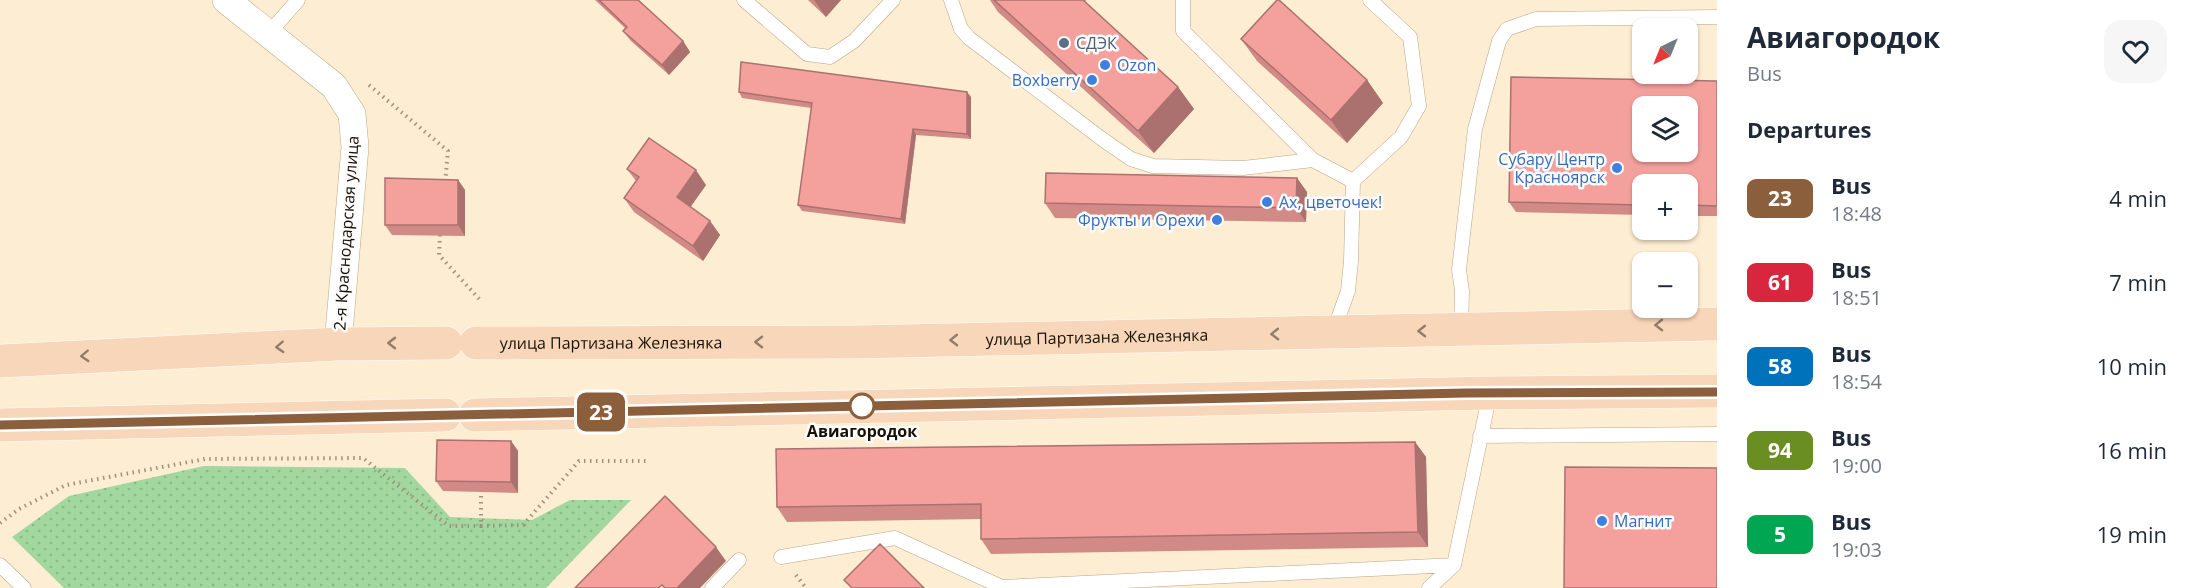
<!DOCTYPE html>
<html lang="en">
<head>
<meta charset="utf-8">
<style>
	body { margin:0; font-family:"Open Sans",sans-serif; background:#f6f6f7; color:#1f2937; height:100vh; display:flex; flex-direction:column; font-size:22px; white-space:nowrap }
	* { box-sizing:border-box; margin:0 }
	p { font-size:20px; color:#747a83 }
	.icon { flex:none; width:33px; height:33px; fill:none; stroke:currentColor; stroke-width:2; stroke-linecap:round; stroke-linejoin:round }
	.map { position:relative; flex:1; overflow:hidden }
	.side { display:flex; flex-direction:column; background:#fff; width:480px }
	.side>* { flex:none }
	.badge { padding:0 12px; border-radius:9px; font-size:21px; line-height:39px }
	.needle { width:39px; rotate:223deg }
	.fabs { position:absolute; left:1632px; top:18px; display:grid; gap:12px }
	.fabs a { display:grid; place-items:center; width:66px; height:66px; border-radius:12px; background:#fff; box-shadow:0 2px 4px #0004; font-size:30px }
	.map>.badge { position:absolute; translate:-50% -50%; box-shadow:0 0 0 3px #fff }
	h2 { padding:0 30px; font-size:22px; line-height:54px }
	.round { display:grid; place-items:center; flex:none; width:63px; height:63px; border-radius:18px; background:#f6f6f7 }
	.overview { display:flex; align-items:center; justify-content:space-between; height:102px; padding:0 30px }
	h1 { font-size:28px; font-weight:700; line-height:45px }
	ul { padding:0; list-style:none }
	li { display:flex; align-items:center; gap:18px; height:84px; padding:0 30px }
	li div { flex:1 }
	li b { display:block; font-size:22px }
	li em { font-style:normal }
	li .badge { min-width:66px; font-weight:700; text-align:center }
	main { display:flex; flex:1; min-height:0 }
	.map>svg:first-child { display:block }
	.grass { fill:url(#grass-dots) }
	.lines { fill:none; stroke-linecap:round; stroke-linejoin:round }
	.service-casing { stroke:#b9a686; stroke-width:15 }
	.minor-casing { stroke:#b9a686; stroke-width:28 }
	.primary-casing { stroke:#fff; stroke-width:34 }
	.path { stroke:#9e927d; stroke-width:4; stroke-dasharray:1.5 4.5; stroke-linecap:butt }
	.service { stroke:#fff; stroke-width:14 }
	.minor { stroke:#fff; stroke-width:27 }
	.primary { stroke:#f8d6b9; stroke-width:33 }
	.wall { fill:#d28a87 }
	.shaded-wall { fill:#ab716e }
	.building { fill:#f4a19d; stroke:#ab716e; stroke-width:1.5; fill-rule:evenodd }
	.oneway { stroke:#937d68 }
	.line-casing { stroke:#fff; stroke-width:14 }
	.line { stroke:#8b5e3c; stroke-width:9 }
	.service-dot { fill:#5c6f8a; stroke:#fcfcfc; stroke-width:2 }
	.shop-dot { fill:#3f7fe0; stroke:#fcfcfc; stroke-width:2 }
	.stop-dot { fill:#fff; stroke:#8b5e3c; stroke-width:3 }
	.labels { text-anchor:middle; dominant-baseline:central; stroke-width:5; stroke-linejoin:round; paint-order:stroke }
	.service-label { font-size:16px; fill:#4e5e75; stroke:#fcfcfc; text-anchor:start }
	.shop-label { font-size:16px; fill:#366cbe; stroke:#fcfcfc; text-anchor:start }
	.street-label { font-size:16px; fill:#171105; stroke:#fcfcfc }
	.stop-label { font-size:16px; font-weight:bold; fill:#171105; stroke:#fcfcfc }
</style>
</head>
<body>
<main>
<div class="map">
<svg width="1717" height="588" viewBox="0 0 1717 588">
	<defs>
		<pattern id="grass-dots" width="8" height="8" patternUnits="userSpaceOnUse" patternTransform="scale(1.5)"><rect width="8" height="8" fill="#a2d8a0"/><path d="M2 2h.1M6 6h.1" fill="none" stroke="#8bb888" stroke-width="1.8" stroke-linecap="round"/></pattern>
	</defs>
	<rect width="100%" height="100%" fill="#fdedd2"/>
	<path class="grass" d="M 204,466 L 405,468 L 450,517 L 532,520 L 570,500 L 631,500 L 546,588 L 64,588 L 12,537 L 69,496 Z"/>
	<g class="lines">
		<defs>
			<path id="service" d="M 744,0 L 807,54 L 830,57 L 854,41 L 893,0
				M 951,0 L 961,29 L 969,38 L 1102,139 L 1131,159 L 1153,166 L 1243,168 L 1313,160 L 1353,181 L 1351,261 L 1348,291 L 1334,330
				M 1183,0 L 1183,31 L 1313,160
				M 268,34 L 298,0
				M 1353,181 L 1401,137 L 1419,106 L 1410,37 L 1370,0
				M 1461,330 L 1462,291 L 1459,270 L 1475,129 L 1499,41 L 1507,29 L 1536,19 L 1717,17
				M 1480,436 L 1717,434
				M 781,557 L 895,538 L 1002,587 L 1454,565 L 1490,393
				M 0,565 L 24,588
				M 712,588 L 739,560
				M 1429,588 L 1454,565"/>
			<path id="minor" d="M 226,0 L 334,86 L 352,114 L 355,147 L 338,344"/>
			<g id="primary">
				<path id="s1" d="M 476,343 L 856,342 L 1717,324"/>
				<path d="M 0,361 L 338,344 L 446,343"/>
				<path d="M 475,415 L 1490,393 L 1717,391"/>
				<path d="M 0,425 L 445,415"/>
			</g>
		</defs>
		<use href="#service" class="service-casing"/>
		<use href="#minor" class="minor-casing"/>
		<use href="#primary" class="primary-casing"/>
		<path class="path" d="M 369,85 L 448,151 L 445,184
			M 440,235 L 439,255 L 481,301
			M 0,523 L 19,509 L 66,485 L 205,459 L 363,458 L 449,526 L 481,526 L 481,492
			M 481,526 L 523,525 L 579,461 L 649,461
			M 796,575 L 806,588"/>
		<use href="#service" class="service"/>
		<use href="#minor" class="minor"/>
		<use href="#primary" class="primary"/>
	</g>
	<path class="wall" d="M 595,0 L 638,0 L 683,41 L 690,52 L 669,75 L 631,41 L 623,31 L 625,28 Z
		M 808,0 L 841,0 L 826,17 Z
		M 990,0 L 1086,0 L 1085,2 L 1178,87 L 1194,109 L 1154,153 L 998,12 Z
		M 1241,39 L 1367,80 L 1383,103 L 1347,143 L 1257,61 Z
		M 1717,81 L 1717,216 L 1688,216 L 1688,184 L 1642,184 L 1642,215 L 1516,212 L 1509,202 Z
		M 739,92 L 971,97 L 971,139 L 916,135 L 905,224 L 802,211 L 798,205 L 811,108 L 742,98 Z
		M 627,169 L 706,185 L 690,207 L 710,221 L 720,235 L 703,261 L 634,212 L 624,198 L 636,181 Z
		M 1297,178 L 1307,192 L 1306,222 L 1055,218 L 1045,203 Z
		M 458,180 L 465,190 L 465,236 L 392,235 L 385,225 Z
		M 511,441 L 518,451 L 518,493 L 443,491 L 436,481 Z
		M 1415,442 L 1426,457 L 1428,547 L 991,554 L 981,539 L 981,519 L 787,522 L 777,507 Z"/>
	<path class="shaded-wall" d="M 814,0 L 841,0 L 826,17 Z
		M 683,41 L 690,52 L 669,75 L 662,65 Z
		M 1367,80 L 1383,103 L 1347,143 L 1331,120 Z
		M 1178,87 L 1194,109 L 1154,153 L 1138,131 Z
		M 967,92 L 971,97 L 971,139 L 967,134 Z
		M 913,129 L 916,135 L 905,224 L 901,219 Z
		M 696,170 L 706,185 L 687,212 L 677,197 Z
		M 1297,178 L 1307,192 L 1306,222 L 1296,208 Z
		M 458,180 L 465,190 L 465,236 L 458,225 Z
		M 710,221 L 720,235 L 703,261 L 693,246 Z
		M 511,441 L 518,451 L 518,493 L 511,482 Z
		M 1415,442 L 1426,457 L 1428,547 L 1418,532 Z
		M 716,547 L 726,561 L 700,588 L 677,588 Z"/>
	<path class="building" d="M 599,0 L 638,0 L 683,41 L 662,65 L 623,31 L 627,27 Z
		M 994,0 L 1083,0 L 1178,87 L 1138,131 Z
		M 1277,0 L 1279,0 L 1367,80 L 1331,120 L 1241,39 Z
		M 741,62 L 967,92 L 967,134 L 913,129 L 901,219 L 798,205 L 812,103 L 739,92 Z
		M 1511,77 L 1717,81 L 1717,206 L 1688,205 L 1688,184 L 1642,184 L 1642,205 L 1509,202 ZM 1642,106 L 1688,106 L 1688,152 L 1642,152 Z
		M 649,138 L 696,170 L 677,197 L 710,221 L 693,246 L 624,198 L 639,177 L 627,169 Z
		M 1046,173 L 1297,178 L 1296,208 L 1045,203 Z
		M 385,178 L 458,180 L 458,225 L 385,225 Z
		M 437,440 L 511,441 L 511,482 L 436,481 Z
		M 1415,442 L 1418,532 L 981,539 L 981,504 L 777,507 L 776,449 Z
		M 1565,467 L 1717,468 L 1717,588 L 1564,588 Z
		M 665,496 L 716,547 L 677,588 L 665,588 L 662,585 L 658,588 L 575,588 Z
		M 880,544 L 924,588 L 852,588 L 844,580 Z"/>
	<defs><path id="oneway-chevron" d="M-2-3.5L2.5 0L-2 3.5" fill="none" stroke-width="1.6" stroke-linecap="round" stroke-linejoin="round" transform="scale(1.5)"/></defs>
	<g class="oneway">
		<use href="#oneway-chevron" transform="translate(1659 325) rotate(179)"/>
		<use href="#oneway-chevron" transform="translate(1422 331) rotate(179)"/>
		<use href="#oneway-chevron" transform="translate(1275 334) rotate(179)"/>
		<use href="#oneway-chevron" transform="translate(954 340) rotate(179)"/>
		<use href="#oneway-chevron" transform="translate(759 342) rotate(180)"/>
		<use href="#oneway-chevron" transform="translate(392 343) rotate(180)"/>
		<use href="#oneway-chevron" transform="translate(280 347) rotate(177)"/>
		<use href="#oneway-chevron" transform="translate(85 356) rotate(177)"/>
	</g>
	<g class="lines">
		<defs>
			<path id="line" d="M 0,425 L 1466,393 L 1717,392"/>
		</defs>
		<use href="#line" class="line-casing"/>
		<use href="#line" class="line"/>
	</g>
	<circle class="service-dot" cx="1064" cy="43" r="6"/>
	<g class="shop-dot">
		<circle cx="1105" cy="65" r="6"/>
		<circle cx="1092" cy="80" r="6"/>
		<circle cx="1617" cy="168" r="6"/>
		<circle cx="1267" cy="202" r="6"/>
		<circle cx="1217" cy="220" r="6"/>
		<circle cx="1602" cy="521" r="6"/>
	</g>
	<circle class="stop-dot" cx="862" cy="406" r="12"/>
	<g class="labels">
		<g class="service-label">
			<text x="1076" y="43">СДЭК</text>
		</g>
		<g class="shop-label">
			<text x="1117" y="65">Ozon</text>
			<text x="1080" y="80" text-anchor="end">Boxberry</text>
			<text x="1605" y="159" text-anchor="end">Субару Центр<tspan x="1605" dy="18">Красноярск</tspan></text>
			<text x="1279" y="202">Ах, цветочек!</text>
			<text x="1205" y="220" text-anchor="end">Фрукты и Орехи</text>
			<text x="1614" y="521">Магнит</text>
		</g>
		<g class="street-label">
			<text transform="translate(346 233) rotate(-86)">2-я Краснодарская улица</text>
			<text stroke="none"><textPath href="#s1" startOffset="621">улица Партизана Железняка</textPath></text>
			<text stroke="none"><textPath href="#s1" startOffset="135">улица Партизана Железняка</textPath></text>
		</g>
		<g class="stop-label">
			<text x="862" y="431">Авиагородок</text>
		</g>
	</g>
</svg>
<div class="fabs">
<a><svg class="needle" viewBox="-14 -14 28 28"><path d="M0-13l5 13h-10z" fill="#e53935"/><path d="M0 13l5-13h-10z" fill="#747a83"/></svg></a>
<a><svg class="icon" aria-label="layers" viewBox="0 0 24 24"><path d="M12 4l9 5-9 5-9-5zM3 14l9 5 9-5"/></svg></a>
<a>+</a>
<a>−</a>
</div>
<b class="badge" style="left:601px;top:412px;background:#8b5e3c;color:#fff">23</b>
</div>
<section class="side">
<div class="overview"><div><h1>Авиагородок</h1><p>Bus</p></div><a class="round"><svg class="icon" aria-label="heart" viewBox="0 0 24 24"><path d="M12 20l-8-8c-3-5 5-10 8-4 3-6 11-1 8 4z"/></svg></a></div>
<h2>Departures</h2>
<ul>
<li><span class="badge" style="background:#8b5e3c;color:#fff">23</span><div><b>Bus</b><p>18:48</p></div><em>4 min</em></li>
<li><span class="badge" style="background:#d7263d;color:#fff">61</span><div><b>Bus</b><p>18:51</p></div><em>7 min</em></li>
<li><span class="badge" style="background:#0072bc;color:#fff">58</span><div><b>Bus</b><p>18:54</p></div><em>10 min</em></li>
<li><span class="badge" style="background:#6b8e23;color:#fff">94</span><div><b>Bus</b><p>19:00</p></div><em>16 min</em></li>
<li><span class="badge" style="background:#00a651;color:#fff">5</span><div><b>Bus</b><p>19:03</p></div><em>19 min</em></li>
</ul>
</section>
</main>
</body>
</html>
